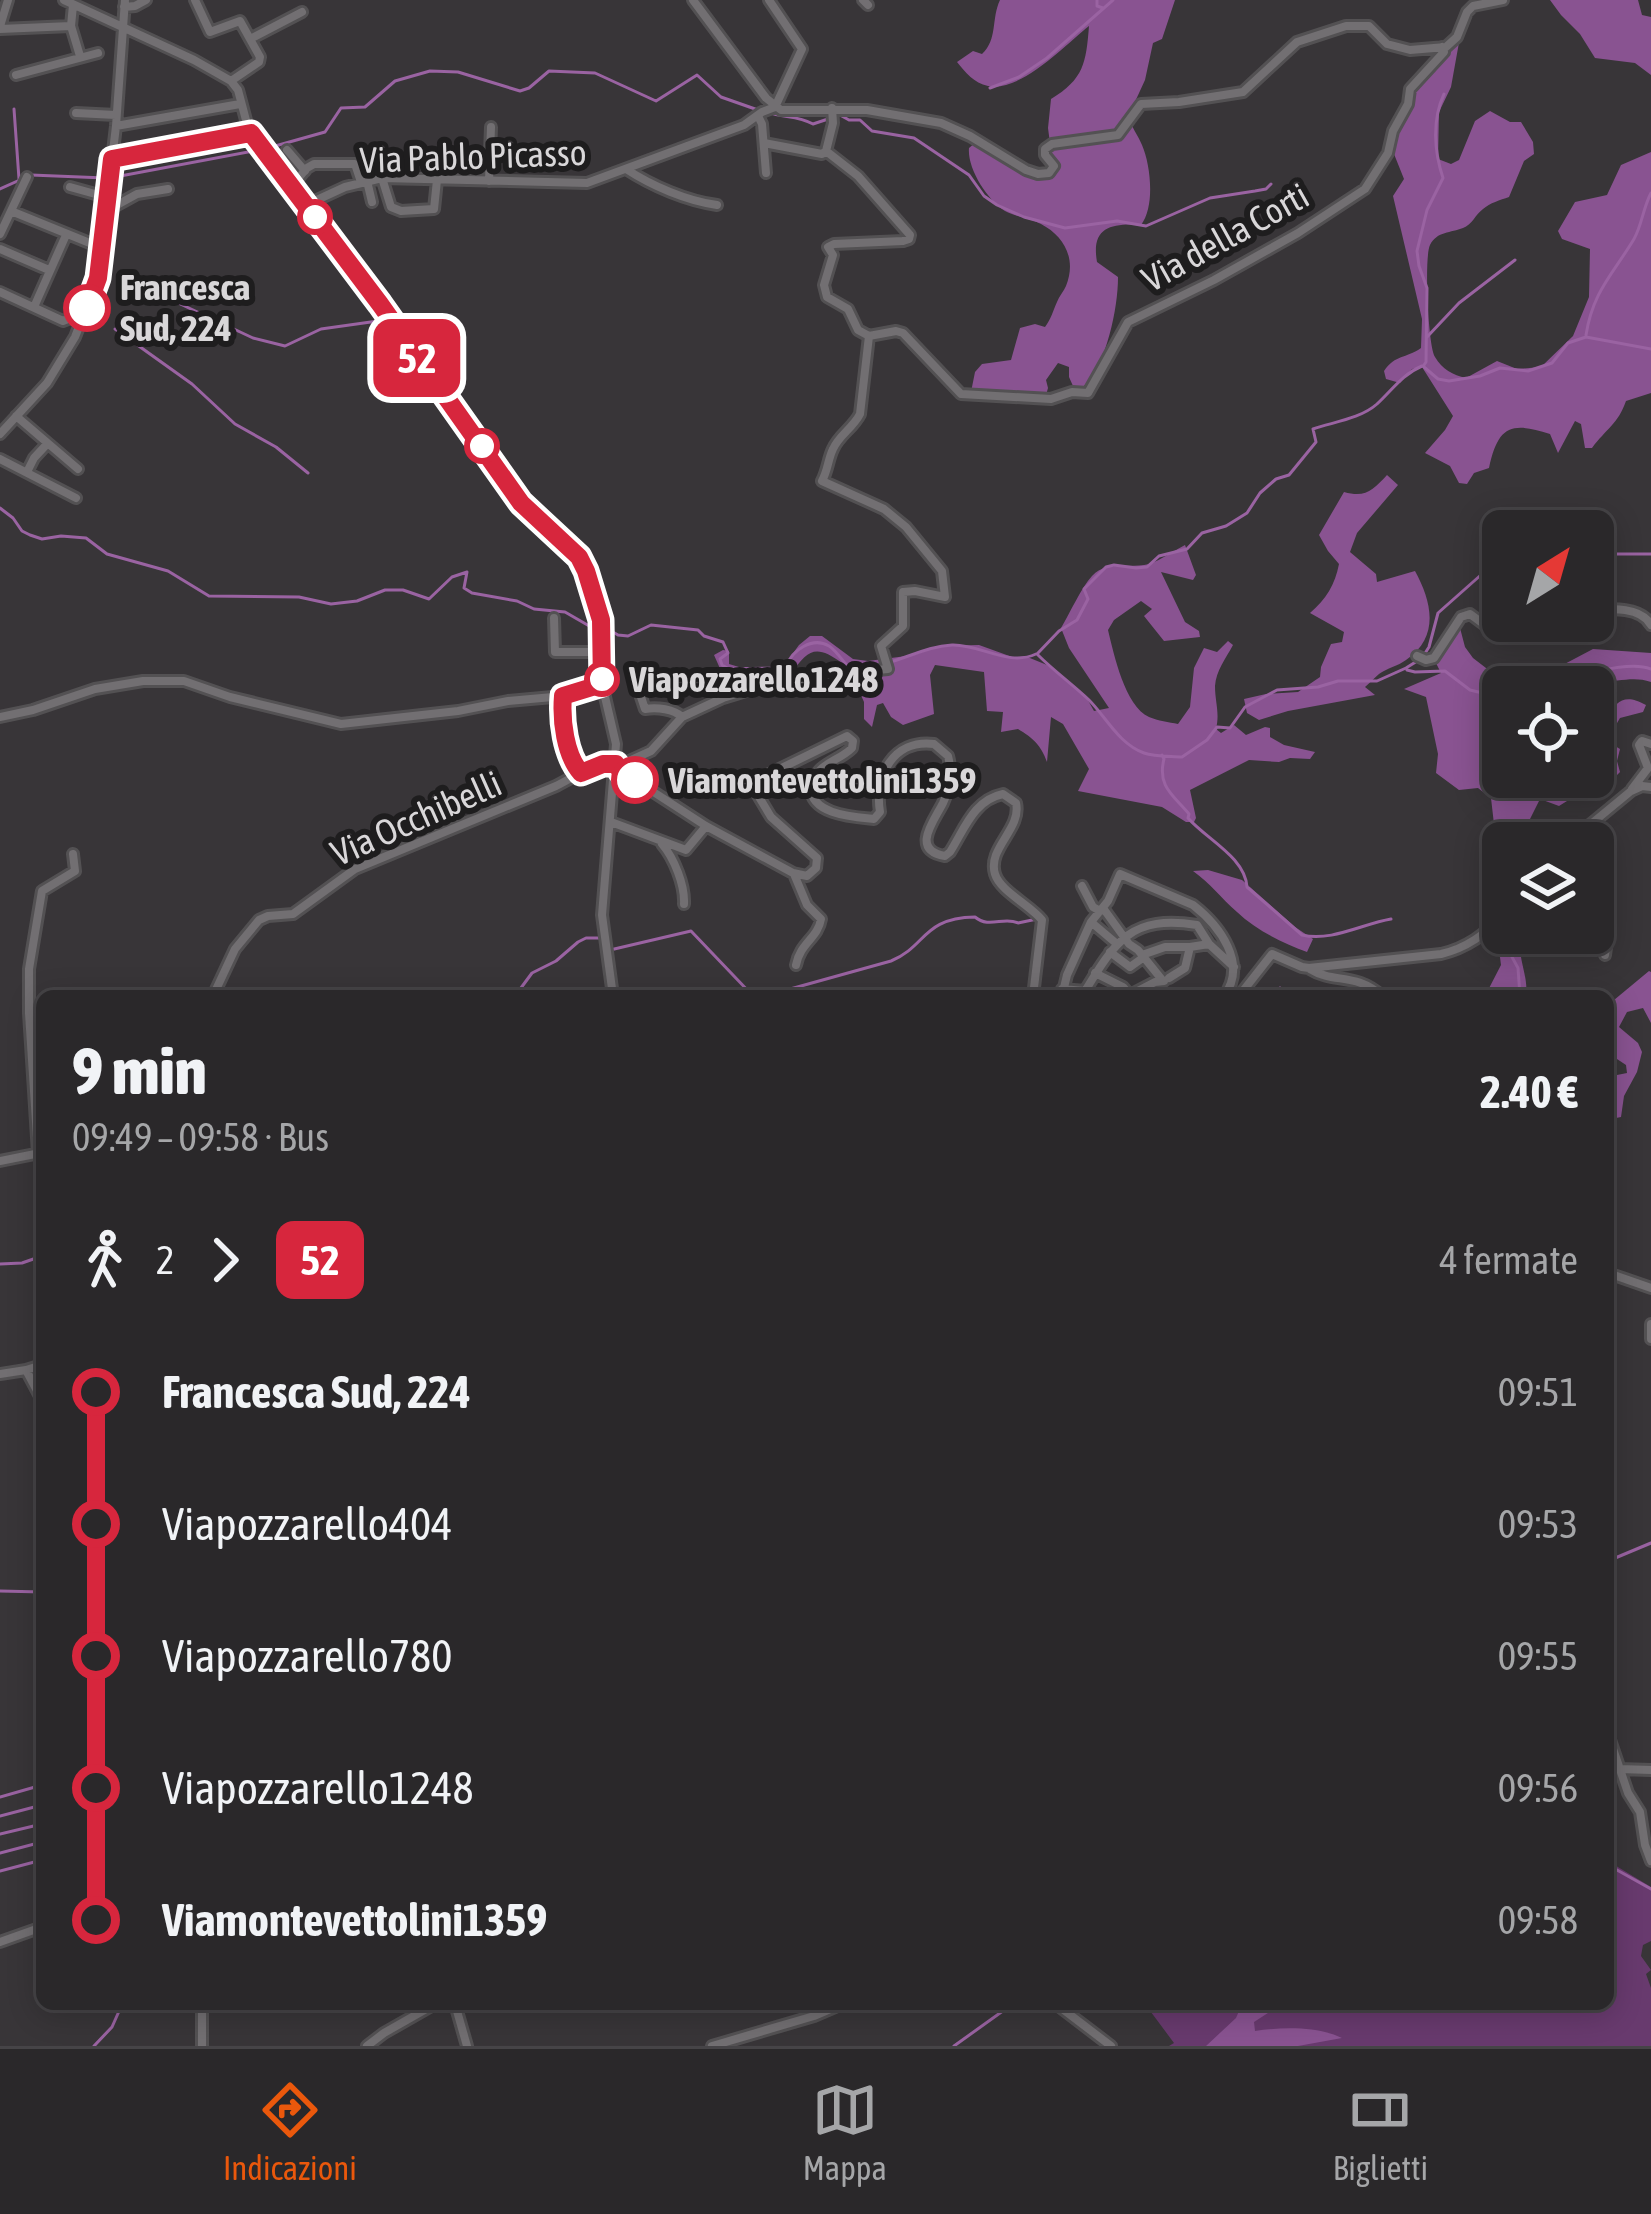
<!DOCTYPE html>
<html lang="it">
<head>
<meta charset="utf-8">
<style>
	body { margin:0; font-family:"Asap Condensed",sans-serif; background:#363436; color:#f1f3f6; height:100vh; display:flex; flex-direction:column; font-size:45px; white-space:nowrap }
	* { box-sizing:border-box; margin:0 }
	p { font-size:39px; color:#a5a6a8 }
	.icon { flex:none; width:66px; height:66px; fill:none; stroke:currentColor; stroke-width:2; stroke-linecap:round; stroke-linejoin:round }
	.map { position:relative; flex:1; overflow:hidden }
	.panel { position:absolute; left:36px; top:990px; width:1578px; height:1020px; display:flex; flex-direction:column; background:#2a282a; border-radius:18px; box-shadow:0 6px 30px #0003,0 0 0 3px #464447 }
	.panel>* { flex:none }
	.badge { padding:0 24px; border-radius:18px; font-size:42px; line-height:78px }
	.needle { width:78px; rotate:37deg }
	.fabs { position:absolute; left:1482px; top:510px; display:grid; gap:24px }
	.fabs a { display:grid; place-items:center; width:132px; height:132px; border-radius:18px; background:#2a282a; box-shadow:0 6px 30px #0003,0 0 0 3px #464447; font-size:60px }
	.map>.badge { position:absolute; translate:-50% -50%; box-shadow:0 0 0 6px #fff }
	.legs { display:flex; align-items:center; gap:18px; height:132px; padding:0 36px; font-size:39px }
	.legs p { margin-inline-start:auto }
	.summary { display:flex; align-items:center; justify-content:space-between; height:204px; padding:0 36px }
	h1 { font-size:66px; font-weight:800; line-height:90px }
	ul { padding:0 36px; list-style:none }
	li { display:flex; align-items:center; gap:42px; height:132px; font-size:45px }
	li i { display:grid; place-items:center; width:18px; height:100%; margin:0 15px; background:currentColor }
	li i::after { content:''; width:30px; height:30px; margin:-15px; border:9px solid; border-radius:50%; background:#2a282a }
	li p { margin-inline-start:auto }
	li:first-child i { background:linear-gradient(#0000 50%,currentColor 0) }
	li:last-child i { background:linear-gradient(currentColor 50%,#0000 0) }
	.menu { display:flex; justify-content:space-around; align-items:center; height:168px; border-top:3px solid #464447; background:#2a282a; font-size:33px; color:#a5a6a8 }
	.menu a { display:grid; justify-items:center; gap:6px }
	.menu .current { color:#ea580c }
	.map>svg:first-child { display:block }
	.green { fill:#683a6e }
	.forest { fill:#895391 }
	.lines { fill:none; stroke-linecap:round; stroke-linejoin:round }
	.stream { stroke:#9a63a2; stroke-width:3 }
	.minor-casing { stroke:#535153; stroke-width:14 }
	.minor { stroke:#726f72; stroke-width:8 }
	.line-1-casing { stroke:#fff; stroke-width:27 }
	.line-1 { stroke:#d7263d; stroke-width:18 }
	.stop-1-dot { fill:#fff; stroke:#d7263d; stroke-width:6 }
	.labels { text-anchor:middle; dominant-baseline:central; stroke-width:12; stroke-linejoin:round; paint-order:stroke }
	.street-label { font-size:36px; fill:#d9d7d9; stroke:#1e1d1e }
	.stop-label { font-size:36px; font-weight:bold; fill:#d9d7d9; stroke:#1e1d1e; text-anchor:start }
</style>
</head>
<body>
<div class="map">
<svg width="1651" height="2046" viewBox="0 0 1651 2046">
	<rect width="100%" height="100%" fill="#383538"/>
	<path class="green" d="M 1608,1861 L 1651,1887 L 1651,1941 L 1643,1945 L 1641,1956 L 1651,1970 L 1646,1974 L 1651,1988 L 1651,2046 L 1169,2046 L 1174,2043 L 1145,2004 L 1608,2004 Z"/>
	<path class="forest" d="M 1000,0 L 1175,0 L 1162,39 L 1153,43 L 1145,80 L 1128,117 C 1132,128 1138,135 1142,145 C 1151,166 1155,207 1141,225 C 1110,223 1091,228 1097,262 L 1118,277 C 1118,310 1106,361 1086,388 L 1073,386 L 1069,377 L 1069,367 L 1058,363 L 1046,380 L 1048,388 L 1046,395 L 971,392 L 975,372 L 982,364 L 1011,360 L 1020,328 L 1035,324 L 1045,327 C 1051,319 1053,311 1057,302 C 1059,296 1064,291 1066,286 C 1077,259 1064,236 1041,224 C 1030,218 1016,217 1005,211 C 987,200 967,168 969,148 L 976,142 L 1038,176 L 1054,174 L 1048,128 L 1051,99 C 1084,79 1086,63 1089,26 C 1067,43 1021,93 988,86 C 974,83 965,72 957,62 L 973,51 L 982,54 C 998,39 991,19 1000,0 Z
		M 1550,0 L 1638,0 L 1642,15 L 1651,17 L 1651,75 L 1635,63 L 1595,58 L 1580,34 L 1561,15 Z
		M 1460,37 L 1451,87 L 1439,112 L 1438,159 L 1451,164 L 1459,160 L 1475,121 L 1490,111 L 1510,122 L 1521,122 L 1533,142 L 1534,154 L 1524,161 L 1509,197 C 1500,200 1490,203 1483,209 C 1475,215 1472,225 1463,228 C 1451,233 1437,231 1430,245 C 1424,257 1428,346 1435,357 C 1442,369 1453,375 1466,378 L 1497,361 L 1517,369 L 1541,367 L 1573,336 L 1589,297 L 1590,249 L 1562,239 L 1558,231 L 1575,202 L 1607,195 L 1621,165 L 1651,152 L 1651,393 L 1626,401 C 1618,424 1606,429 1592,448 L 1585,448 L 1581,424 L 1575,421 L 1558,453 L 1550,434 C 1510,421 1498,427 1489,468 L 1474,473 L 1467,484 L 1459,483 L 1450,466 L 1425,453 L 1445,430 L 1453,416 L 1422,367 L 1412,369 L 1400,383 L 1386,379 L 1384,371 C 1396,354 1405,359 1421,348 L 1422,319 L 1393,196 L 1404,179 L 1394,154 L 1395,135 L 1415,87 Z
		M 1387,475 L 1398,485 L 1357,533 L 1350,552 L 1376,574 L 1377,582 L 1415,571 C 1432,602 1440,637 1406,660 C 1398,666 1387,668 1379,674 C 1374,678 1370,683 1365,687 L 1375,695 L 1288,711 L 1259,720 L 1247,713 L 1244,699 L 1266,694 L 1298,692 L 1320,677 L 1321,667 L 1331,644 L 1342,642 L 1344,632 L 1310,613 C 1326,599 1335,585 1339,564 L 1328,551 L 1319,535 L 1344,492 C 1366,498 1373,490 1387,475 Z
		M 1185,545 L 1196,575 L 1193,580 L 1161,572 L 1185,622 L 1199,631 L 1200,637 L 1164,641 L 1144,616 L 1152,609 L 1141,601 L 1114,620 L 1108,630 C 1114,655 1125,706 1149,717 C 1158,721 1169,722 1178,724 L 1190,707 L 1194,668 L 1204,648 L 1217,652 L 1228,641 L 1233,645 C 1226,658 1216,671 1215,686 C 1215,702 1220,713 1216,729 L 1221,733 L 1234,725 L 1246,735 L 1265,727 L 1270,728 L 1270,737 L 1284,745 L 1315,752 L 1310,759 L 1290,758 L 1279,762 L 1249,760 L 1190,790 L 1196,818 L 1194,822 L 1186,822 L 1162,807 L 1078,791 L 1089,769 L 1063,724 L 1051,717 L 1047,762 C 1041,745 1033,738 1018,729 L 1001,732 L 1003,712 L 987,711 L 984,672 L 935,665 L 930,675 L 934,714 L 903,725 L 891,717 L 883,703 L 877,705 L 872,727 L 864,719 L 864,702 L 856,684 L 834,678 L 843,670 L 842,663 C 816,644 808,649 791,674 L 754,678 L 726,676 L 722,673 L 714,655 L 723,650 L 729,651 L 729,664 L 739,667 L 777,667 L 786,663 L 799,645 L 810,636 L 822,636 L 853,659 L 868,661 L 914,655 L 940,646 L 979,645 L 1015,658 L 1025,656 L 1047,665 L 1085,695 L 1094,711 L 1109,708 L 1069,648 L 1061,628 C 1070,613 1081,588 1092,576 C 1106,560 1130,569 1149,564 C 1161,560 1173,551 1185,545 Z
		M 1460,628 L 1465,647 L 1473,658 L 1486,668 L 1522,676 L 1540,677 L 1593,649 L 1651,653 L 1651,682 C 1633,676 1619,682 1599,682 L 1593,687 L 1503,687 L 1503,777 L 1593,777 L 1593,741 C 1610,725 1610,684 1646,705 L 1643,712 L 1620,718 L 1610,735 L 1610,743 L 1620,749 L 1617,761 L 1620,772 L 1613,779 L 1597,782 L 1587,796 L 1575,796 L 1559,806 L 1540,799 L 1518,843 L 1511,843 L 1495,833 L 1491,798 L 1478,788 L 1459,790 L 1436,773 L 1438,754 L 1426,697 L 1404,689 L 1441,673 L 1435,661 Z
		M 1208,870 L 1242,880 L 1295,927 L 1313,939 L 1307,952 C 1282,943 1256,930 1237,912 C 1221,898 1210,883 1193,871 Z
		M 1503,919 L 1503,933 L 1522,933 C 1515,955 1529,974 1526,996 L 1485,996 L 1501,965 L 1496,926 Z
		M 1649,971 L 1651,972 L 1651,1023 L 1643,1008 L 1627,1012 L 1619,1027 L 1638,1043 L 1642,1052 L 1637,1072 L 1624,1096 L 1621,1117 L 1616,1118 L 1610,1113 L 1617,1075 L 1627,1073 L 1626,1065 L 1608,1053 L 1608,1005 Z
		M 1242,2004 L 1266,2004 L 1271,2011 L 1254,2022 L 1255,2031 C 1282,2027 1317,2026 1342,2038 L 1298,2046 L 1206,2046 L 1236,2018 Z"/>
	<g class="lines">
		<path class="stream" d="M 1097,0 L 1097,6 L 1103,8
			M 990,88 L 1019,77 L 1047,58 L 1113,0
			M 14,109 L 19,179
			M 768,112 C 783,118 797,115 813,124 L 840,115 L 849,120 L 860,120 L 872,131 L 914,138 L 969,175 L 984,196 L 997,205 L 1024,217 L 1065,228 L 1117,221 L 1146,226 L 1210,198 L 1255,191 L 1266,189 L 1271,184
			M 268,148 L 325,132 L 341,108 L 365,107 L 395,81 L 430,71 L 458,72 L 520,91 L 529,88 L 549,71 L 595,73 L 656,101 L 697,75 L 721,97 L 758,110
			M 31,175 L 105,178
			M 115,177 L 259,150
			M 0,189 L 22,179
			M 129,280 L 253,338 L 285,346 L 321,329 L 385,320
			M 115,329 L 192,384 L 235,424 L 276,447 L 308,473
			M 1586,335 C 1593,291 1613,274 1634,239 C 1642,225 1643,208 1651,193
			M 1427,337 L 1459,303 L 1515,260
			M 1424,365 L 1426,362 L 1427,288 L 1419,266 L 1417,251 L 1427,210 L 1443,178 C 1434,151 1432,120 1444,94
			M 1424,367 L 1438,379 L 1449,381 L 1480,376 L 1500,368 L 1528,371 L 1552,363 L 1568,343 L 1586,337 L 1651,349
			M 0,508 L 13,518 L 22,531 L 30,535 L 42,539 L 61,536 L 86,538 L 107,554 L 168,571 L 209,596 L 299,597 L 331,604 L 357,601 L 385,590 L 403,590 L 429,599 L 452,577 L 467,572 L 464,588 L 472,593 L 517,601 L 534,609 L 565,612 L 591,627 L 606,628 L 618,635 L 628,636 L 651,625 L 698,630 L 704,636 L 723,642 L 728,653 L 720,659 L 722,665 L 729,669 L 780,668 L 787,665 C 792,651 812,636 829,646 C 836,650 844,663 850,669
			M 1593,554 L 1651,554
			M 1038,653 L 1059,631 L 1077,620 L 1088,599 L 1084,589 L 1106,567 L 1114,565 L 1136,568 L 1147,567 L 1159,556 L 1187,549 L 1202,533 L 1226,526 L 1247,513 L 1260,493 L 1276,479 L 1289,475 L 1316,442 L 1313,429 C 1333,422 1360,419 1377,404 C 1392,390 1403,374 1422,366
			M 1038,655 C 1054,671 1072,684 1089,700 C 1106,717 1119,744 1144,753 C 1155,757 1171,756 1182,757 L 1207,740 L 1217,727 L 1230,728 L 1245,707 L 1277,690 L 1318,687 L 1338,681 L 1377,681 L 1406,668 L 1422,658 L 1429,647 L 1438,613 L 1482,574 L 1503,563
			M 860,668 C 870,665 878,666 887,663 C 909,657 929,646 952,645 C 981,644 1008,667 1036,654
			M 1407,670 L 1415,672 L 1445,671 L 1470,690 L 1503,698
			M 1551,687 C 1575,676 1628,660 1651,669
			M 1162,755 L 1164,759 C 1157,786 1173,795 1189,814 L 1188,818 C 1206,839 1245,857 1247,887 L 1302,935 C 1331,942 1362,924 1391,919
			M 610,950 L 691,931 L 753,996
			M 1280,988 L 1282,996
			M 515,996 L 532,973 L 556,961 L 578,942 L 586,938 L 604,938
			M 765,996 L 891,961 C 927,946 922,918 975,917 C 989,929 1004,916 1018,923 L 1037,919
			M 1520,996 L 1518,968 L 1512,957 L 1520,933
			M 0,1264 L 22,1263 L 42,1256
			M 1608,1561 L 1651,1543
			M 0,1591 L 42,1592
			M 0,1797 L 42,1785
			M 0,1816 L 42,1805
			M 0,1834 L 42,1824
			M 0,1853 L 42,1842
			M 1608,1865 L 1651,1889
			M 0,1871 L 42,1860
			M 94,2046 L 112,2027 L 120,2009 L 125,2004
			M 954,2046 L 1007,2008"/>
		<defs>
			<path id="minor" d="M 64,0 L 194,60 L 231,81 L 238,90 L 247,124 L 276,169 L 379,304 L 521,503 L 579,558 L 586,571 L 601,620 L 602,684 L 616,744 L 602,915 L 613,996
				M 195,0 L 210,32 L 240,21 L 260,57 L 259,62 L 231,81
				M 693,0 L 766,98 L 781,110 L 867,110 L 941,123 L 970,136 L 1026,170 L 1038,174 L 1049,173 L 1054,166 L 1045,155 L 1045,149 L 1052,144 L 1118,135 L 1141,104 L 1179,102 L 1243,92 L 1297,42 L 1346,26 L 1369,26 L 1387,44 L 1410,50 L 1446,47 L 1457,37 L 1467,12 L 1473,6 L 1503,0
				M 769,0 L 802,49 L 775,107
				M 863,0 L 868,5
				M 73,5 L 71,26 L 80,56
				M 124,7 L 135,6 L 146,0
				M 0,26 L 8,0
				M 0,29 L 71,26
				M 250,39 L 302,12
				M 16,75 L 98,53
				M 76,113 L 116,115
				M 758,116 L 762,124 L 766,173
				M 116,126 L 240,104
				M 764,143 L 822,154 L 826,151
				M 287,150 L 305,171
				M 826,151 L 858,176 L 910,235 L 909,239 L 903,241 L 834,244 L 828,247 L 833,255 L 824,285 L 827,297 L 848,309 L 858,330 L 869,336
				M 826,151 L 833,123 L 832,108
				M 112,159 L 251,133
				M 626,169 C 652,186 687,201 717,205
				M 382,178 L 391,207 L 401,211 L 434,209 L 437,180
				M 367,181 L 372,202
				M 489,181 L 491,127
				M 70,187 L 106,197
				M 291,187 L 307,168 L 314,164 L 355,164 L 361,182
				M 306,205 L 345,187 L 382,178 L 587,183 L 744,125 L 762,112 L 775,107
				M 11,211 L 102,248
				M 106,211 L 137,194 L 168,189
				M 0,234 L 27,177
				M 0,249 L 49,270
				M 0,292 L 63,321 L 86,312
				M 34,307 L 66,235
				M 869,336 L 896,331 L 903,333 L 961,394 L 1051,399 L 1072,392 L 1088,393 L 1128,322 L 1214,280 L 1298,233 L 1365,189 L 1388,153 L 1393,131 L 1408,104 L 1410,89 L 1444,52 L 1442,47
				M 16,416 L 78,469
				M 0,434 L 47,383 L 75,337 L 98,278 L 116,126 L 125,0
				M 0,459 L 76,498
				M 27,472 L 34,458 L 47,444
				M 1593,611 C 1612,608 1641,607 1651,625
				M 554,618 L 555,652 L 601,652
				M 1417,656 L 1426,660 L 1434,658 L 1461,617 L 1470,614 L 1497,634 L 1507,638 L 1536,621
				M 640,694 L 645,709 C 657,707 674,709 682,717
				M 564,696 C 561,719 565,755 581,773
				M 0,717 L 33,710 L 95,689 L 143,681 L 184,681 L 230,697 L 341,724 L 458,711 L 508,701 L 564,696 L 602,684
				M 616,765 L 621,771 L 706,826 L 793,873 L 807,876 L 816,868 L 817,858 L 771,817 L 756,792 L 761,778 L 847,736 L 853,741 L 852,748 C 842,758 829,761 820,770 C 815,775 812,780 811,787 C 810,815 855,817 874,819 L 880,812 C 874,776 893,739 934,744 L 948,756 C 952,771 950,788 943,803 C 934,821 910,850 945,856 L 950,852 C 965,828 974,800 1003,794 L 1016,803 C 1022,829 987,848 995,874 C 1000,891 1030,905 1042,920 L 1033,996
				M 618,766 L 651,751 L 682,717 L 723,698 L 759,687 L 813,676 L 888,669 L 881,646 L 903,626 L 903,592 L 915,591 L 945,597 L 942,571 L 906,527 L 884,509 L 822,481 C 828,470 828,459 833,449 C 839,435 853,428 860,414 L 869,336
				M 1632,789 L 1648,768 L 1639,745 L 1642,741 L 1651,744
				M 611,822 L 686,850 L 706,826
				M 1568,843 L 1631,791 L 1642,786 L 1651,787
				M 662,844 C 674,858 685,885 684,904
				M 794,874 L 807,905 L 821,919 C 818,938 800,943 796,965
				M 1082,886 L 1093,907 L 1100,911
				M 1103,908 L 1129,944 L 1138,950 L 1163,981
				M 1593,909 C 1611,925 1608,932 1605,955
				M 1091,922 L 1117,944
				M 1110,952 L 1130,967 L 1144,957
				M 1142,955 L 1165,947 L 1190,947
				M 1310,969 C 1334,984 1355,972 1382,996
				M 1095,973 L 1123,987 L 1130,995
				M 1169,978 L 1185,968 L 1190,947 L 1209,944
				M 1062,989 L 1085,991 C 1116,940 1132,915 1197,925 L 1209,944 L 1234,967
				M 1130,995 L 1155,982 L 1164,981
				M 213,996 L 235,949 L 259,920 L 268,916 L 293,914 L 355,869 L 556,786 C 575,776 594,764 615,763
				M 1062,996 L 1067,975 L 1091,922 L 1108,901 L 1120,874 L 1193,905 C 1220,926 1248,964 1224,996
				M 1239,996 L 1272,954 L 1302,967 L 1309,968 L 1441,954 C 1467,948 1485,934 1503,916
				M 38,1153 L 29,1013 L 29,969 L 42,891 L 75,871 L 73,854
				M 0,1161 L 40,1153
				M 1608,1273 L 1651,1288
				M 1651,1324 L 1651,1339
				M 26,1370 L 42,1365
				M 0,1374 L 26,1370 L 42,1400
				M 1608,1734 L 1628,1793 L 1640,1812 L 1645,1845 L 1651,1861
				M 1619,1769 L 1651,1770
				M 0,1942 L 42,1927
				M 202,2004 L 202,2046
				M 455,2004 L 467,2046
				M 1056,2004 L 1111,2046
				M 367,2046 L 384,2033 L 435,2004
				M 712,2046 L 814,2016 L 842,2004"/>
		</defs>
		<use href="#minor" class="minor-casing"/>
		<use href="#minor" class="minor"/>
	</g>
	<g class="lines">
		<defs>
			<path id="line-1" d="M 87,308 L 98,278 L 112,159 L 251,133 L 380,304 L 521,503 L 579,557 L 586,571 L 601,620 L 602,684 L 563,696 C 561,720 565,755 581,773 L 603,764 L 616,764 L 621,772 L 635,780"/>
		</defs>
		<use href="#line-1" class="line-1-casing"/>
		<use href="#line-1" class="line-1"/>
	</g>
	<g class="stop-1-dot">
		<circle cx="315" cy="217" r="15"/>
		<circle cx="87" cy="308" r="21"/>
		<circle cx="482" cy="446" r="15"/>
		<circle cx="602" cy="679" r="15"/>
		<circle cx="635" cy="780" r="21"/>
	</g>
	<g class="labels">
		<g class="street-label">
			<text transform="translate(473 156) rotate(-2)">Via Pablo Picasso</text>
			<text transform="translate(1225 237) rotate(-29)">Via della Corti</text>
			<text transform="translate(416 818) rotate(-24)">Via Occhibelli</text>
		</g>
		<g class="stop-label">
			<text x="120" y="287">Francesca<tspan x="120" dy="41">Sud, 224</tspan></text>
			<text x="629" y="679">Viapozzarello1248</text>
			<text x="668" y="780">Viamontevettolini1359</text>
		</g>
	</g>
</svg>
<div class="fabs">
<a><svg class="needle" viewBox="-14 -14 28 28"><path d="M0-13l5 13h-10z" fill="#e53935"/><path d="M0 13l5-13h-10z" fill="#a5a6a8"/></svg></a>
<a><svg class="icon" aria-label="locate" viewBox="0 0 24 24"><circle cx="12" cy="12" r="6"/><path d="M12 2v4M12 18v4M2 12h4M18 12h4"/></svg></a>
<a><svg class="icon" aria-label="layers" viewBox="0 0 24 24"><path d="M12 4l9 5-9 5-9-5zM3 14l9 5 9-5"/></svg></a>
</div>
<b class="badge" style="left:417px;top:358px;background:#d7263d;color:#fff">52</b>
<section class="panel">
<div class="summary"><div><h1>9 min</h1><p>09:49 – 09:58 · Bus</p></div><b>2.40 €</b></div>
<div class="legs"><svg class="icon" aria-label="walk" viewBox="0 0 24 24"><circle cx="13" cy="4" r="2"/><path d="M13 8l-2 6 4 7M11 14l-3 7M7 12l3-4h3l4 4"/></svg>2<svg class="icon" aria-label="forward" viewBox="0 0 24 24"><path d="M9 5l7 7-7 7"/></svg><b class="badge" style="background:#d7263d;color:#fff">52</b><p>4 fermate</p></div>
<ul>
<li><i style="color:#d7263d"></i><b>Francesca Sud, 224</b><p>09:51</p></li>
<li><i style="color:#d7263d"></i><span>Viapozzarello404</span><p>09:53</p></li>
<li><i style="color:#d7263d"></i><span>Viapozzarello780</span><p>09:55</p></li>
<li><i style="color:#d7263d"></i><span>Viapozzarello1248</span><p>09:56</p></li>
<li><i style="color:#d7263d"></i><b>Viamontevettolini1359</b><p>09:58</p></li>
</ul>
</section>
</div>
<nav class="menu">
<a class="current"><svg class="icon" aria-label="directions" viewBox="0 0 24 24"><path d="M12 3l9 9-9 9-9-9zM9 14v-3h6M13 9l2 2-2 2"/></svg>Indicazioni</a>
<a><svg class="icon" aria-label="map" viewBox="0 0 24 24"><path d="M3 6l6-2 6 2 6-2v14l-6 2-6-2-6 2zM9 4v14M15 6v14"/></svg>Mappa</a>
<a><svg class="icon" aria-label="tickets" viewBox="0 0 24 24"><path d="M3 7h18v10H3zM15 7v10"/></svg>Biglietti</a>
</nav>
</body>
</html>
